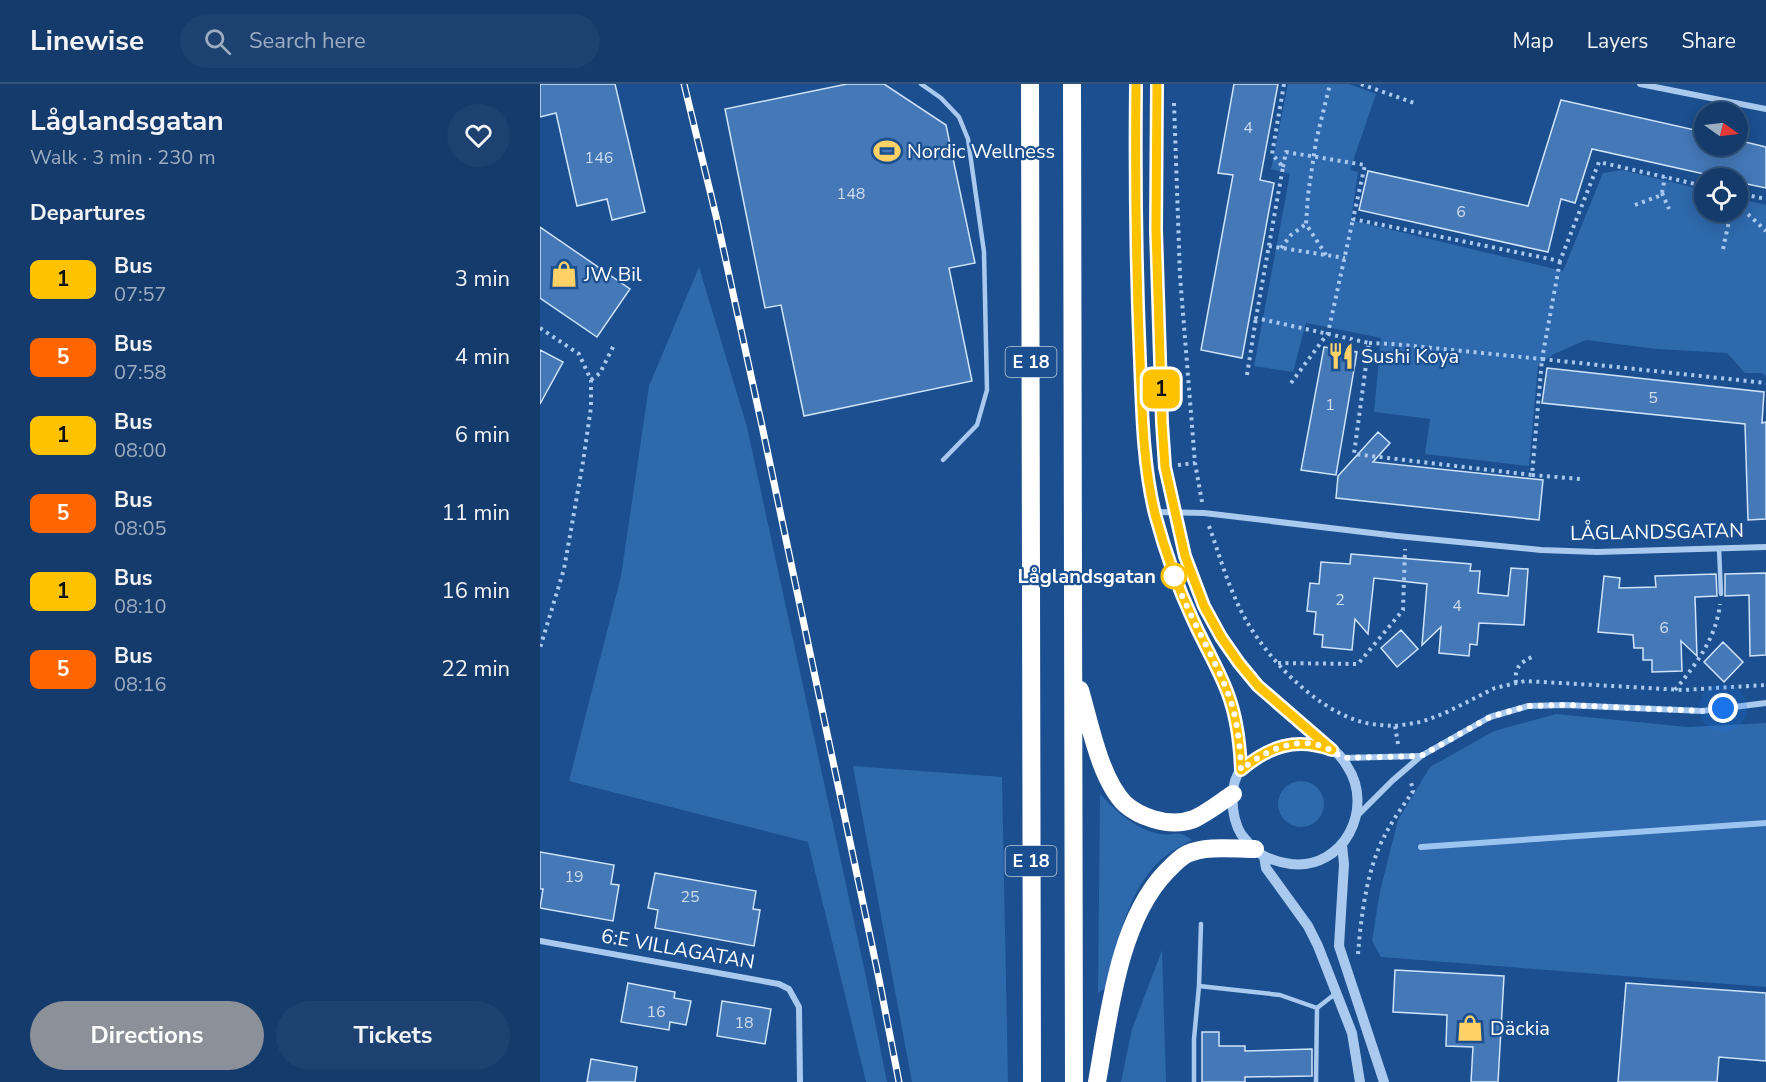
<!DOCTYPE html>
<html lang="en">
<head>
<meta charset="utf-8">
<style>
	body { margin:0; font-family:"Nunito Sans",sans-serif; background:#1d4271; color:#f1f3f6; height:100vh; display:flex; flex-direction:column; font-size:22px; white-space:nowrap }
	* { box-sizing:border-box; margin:0 }
	p { font-size:20px; color:#9dadc1 }
	.icon { flex:none; width:33px; height:33px; fill:none; stroke:currentColor; stroke-width:2; stroke-linecap:round; stroke-linejoin:round }
	.map { position:relative; flex:1; overflow:hidden }
	.panel { display:flex; flex-direction:column; background:#143b6b; width:540px }
	.panel>* { flex:none }
	.badge { padding:0 12px; border-radius:9px; font-size:21px; line-height:39px }
	.needle { width:39px; rotate:104deg }
	.buttons { position:absolute; left:1154px; top:18px; display:grid; gap:12px }
	.buttons a { display:grid; place-items:center; width:54px; height:54px; border-radius:50%; background:#143b6b; box-shadow:0 3px 15px #0003,0 0 0 2px #33557e; font-size:30px }
	.you { position:absolute; width:30px; height:30px; margin:-15px; border:4px solid #fff; border-radius:50%; background:#1a73e8; box-shadow:0 0 0 9px #1a73e833 }
	.map>.badge { position:absolute; translate:-50% -50%; box-shadow:0 0 0 3px #fff }
	h2 { padding:0 30px; font-size:22px; line-height:54px }
	.round { display:grid; place-items:center; flex:none; width:63px; height:63px; border-radius:32px; background:#1d4271 }
	.head { display:flex; align-items:center; justify-content:space-between; height:102px; padding:0 30px }
	h1 { font-size:28px; font-weight:700; line-height:45px }
	.primary-button { display:flex; gap:12px; margin-top:auto; padding:12px 30px }
	.primary-button a { flex:1; height:69px; border-radius:36px; background:#8c9099; color:#fff; font-size:24px; font-weight:700; line-height:69px; text-align:center }
	.primary-button a+a { background:#1d4271; color:#f1f3f6 }
	ul { padding:0; list-style:none }
	li { display:flex; align-items:center; gap:18px; height:78px; padding:0 30px }
	li div { flex:1 }
	li b { display:block; font-size:22px }
	li em { font-style:normal }
	li .badge { min-width:66px; font-weight:700; text-align:center }
	header { display:flex; align-items:center; gap:36px; box-sizing:border-box; height:84px; padding:0 30px; background:#143b6b; border-bottom:2px solid #33557e }
	header strong { font-size:28px }
	nav { display:flex; gap:33px; margin-inline-start:auto; font-size:21px }
	.search { width:420px; height:54px; background:#1d4271; display:flex; align-items:center; gap:15px; box-sizing:border-box; padding:0 21px; border-radius:33px; color:#9dadc1; font-size:22px }
	main { display:flex; flex:1; min-height:0 }
	.map>svg:first-child { display:block }
	.green { fill:#2e69ad }
	.lines { fill:none; stroke-linecap:round; stroke-linejoin:round }
	.stream { stroke:#9cc4f0; stroke-width:6 }
	.building { fill:#4478b7; stroke:#cfe3fa; stroke-width:1.5 }
	.path { stroke:#a9c9ee; stroke-width:4; stroke-dasharray:3 4.5; stroke-linecap:butt }
	.service { stroke:#a9c9ee; stroke-width:4.5 }
	.minor { stroke:#a9c9ee; stroke-width:6 }
	.tertiary { stroke:#a9c9ee; stroke-width:10 }
	.motorway { stroke:#fff; stroke-width:18 }
	.rail-casing { stroke:#fff; stroke-width:7 }
	.rail { stroke:#1b4f8f; stroke-width:4.5; stroke-dasharray:14; stroke-linecap:butt }
	.line-casing { stroke:#fff; stroke-width:14 }
	.line { stroke:#fdc300; stroke-width:9 }
	.walk { stroke:#fff; stroke-width:6; stroke-dasharray:0 10.8 }
	.stop-dot { fill:#fff; stroke:#fdc300; stroke-width:3 }
	.labels { text-anchor:middle; dominant-baseline:central; stroke-width:4.5; stroke-linejoin:round; paint-order:stroke }
	.number-label { font-size:16px; fill:#d0dded }
	.shield { fill:#1b4f8f; stroke:#bbcadd; stroke-width:1.5 }
	.shield-label { font-size:18px; font-weight:bold; fill:#fff }
	.poi-label { font-size:20px; fill:#fff; stroke:#1b4f8f; text-anchor:start }
	.street-label { font-size:20px; fill:#fff; stroke:#1b4f8f }
	.stop-label { font-size:20px; font-weight:bold; fill:#fff; stroke:#1b4f8f; text-anchor:end }
</style>
</head>
<body>
<header>
<strong>Linewise</strong>
<div class="search"><svg class="icon" aria-label="search" viewBox="0 0 24 24"><circle cx="10" cy="10" r="6"/><path d="M15 15l6 6"/></svg>Search here</div>
<nav><a>Map</a><a>Layers</a><a>Share</a></nav>
</header>
<main>
<section class="panel">
<div class="head"><div><h1>Låglandsgatan</h1><p>Walk · 3 min · 230 m</p></div><a class="round"><svg class="icon" aria-label="heart" viewBox="0 0 24 24"><path d="M12 20l-8-8c-3-5 5-10 8-4 3-6 11-1 8 4z"/></svg></a></div>
<h2>Departures</h2>
<ul>
<li><span class="badge" style="background:#fdc300;color:#111">1</span><div><b>Bus</b><p>07:57</p></div><em>3 min</em></li>
<li><span class="badge" style="background:#f60;color:#fff">5</span><div><b>Bus</b><p>07:58</p></div><em>4 min</em></li>
<li><span class="badge" style="background:#fdc300;color:#111">1</span><div><b>Bus</b><p>08:00</p></div><em>6 min</em></li>
<li><span class="badge" style="background:#f60;color:#fff">5</span><div><b>Bus</b><p>08:05</p></div><em>11 min</em></li>
<li><span class="badge" style="background:#fdc300;color:#111">1</span><div><b>Bus</b><p>08:10</p></div><em>16 min</em></li>
<li><span class="badge" style="background:#f60;color:#fff">5</span><div><b>Bus</b><p>08:16</p></div><em>22 min</em></li>
</ul>
<div class="primary-button"><a>Directions</a><a>Tickets</a></div>
</section>
<div class="map">
<svg width="1226" height="998" viewBox="0 0 1226 998">
	<rect width="100%" height="100%" fill="#1b4f8f"/>
	<path class="green" d="M 748,0 L 809,0 L 836,10 L 810,86 L 818,88 L 811,136 L 1023,187 L 1063,89 L 1082,86 L 1164,106 L 1164,128 L 1197,128 L 1197,114 L 1226,121 L 1226,292 L 1221,289 L 1205,289 L 1187,269 L 1117,265 L 1046,256 L 1014,270 L 998,281 L 989,382 L 885,370 L 890,335 L 834,328 L 841,254 L 766,239 L 753,288 L 714,282 L 750,90 L 731,85 Z
		M 159,183 L 207,343 L 326,893 L 347,998 L 326,998 L 268,758 L 29,697 L 81,492 L 109,302 Z
		M 1016,630 L 1148,643 L 1226,639 L 1226,903 L 841,873 L 832,857 L 840,807 L 858,736 L 890,683 L 954,647 Z
		M 313,682 L 462,693 L 468,998 L 372,998 Z
		M738 720a23 23 0 1 1 46 0a23 23 0 1 1-46 0Z
		M 560,710 C 576,727 596,746 620,750 C 635,752 637,745 652,756 C 644,760 635,765 628,770 C 589,798 577,859 567,903 L 558,909 Z
		M 622,866 L 626,998 L 581,998 L 592,945 Z"/>
	<g class="lines">
		<path class="stream" d="M 881,763 L 1226,739"/>
	</g>
	<path class="building" d="M 0,0 L 75,0 L 105,128 L 72,136 L 67,115 L 37,122 L 16,29 L 0,33 Z
		M 307,0 L 344,0 L 406,41 L 435,179 L 409,184 L 432,297 L 264,332 L 241,221 L 225,224 L 185,25 Z
		M 694,0 L 738,0 L 720,96 L 734,99 L 702,274 L 661,266 L 693,91 L 678,89 Z
		M 1021,16 L 1164,48 L 1164,62 L 1197,62 L 1197,56 L 1226,63 L 1226,104 L 1197,98 L 1197,94 L 1182,94 L 1052,65 L 1035,119 L 1021,115 L 1008,168 L 819,126 L 828,87 L 988,122 Z
		M 0,143 L 90,205 L 57,253 L 0,214 Z
		M 784,263 L 817,268 L 796,391 L 761,386 Z
		M 0,266 L 23,278 L 0,320 Z
		M 1007,284 L 1224,308 L 1222,339 L 1226,338 L 1226,435 L 1208,436 L 1205,340 L 1002,319 Z
		M 838,348 L 850,359 L 833,378 L 1003,396 L 999,436 L 796,414 L 798,392 Z
		M 811,470 L 931,480 L 930,487 L 940,487 L 938,509 L 968,512 L 971,484 L 988,485 L 984,541 L 939,539 L 937,561 L 930,560 L 929,572 L 899,569 L 901,543 L 882,561 L 887,500 L 834,494 L 828,550 L 815,535 L 812,566 L 782,563 L 783,551 L 774,550 L 776,528 L 767,527 L 770,499 L 779,500 L 781,478 L 810,480 Z
		M 1226,489 L 1226,571 L 1210,572 L 1209,511 L 1185,512 L 1185,490 Z
		M 1176,490 L 1177,512 L 1155,513 L 1157,572 L 1141,557 L 1142,587 L 1112,588 L 1112,576 L 1103,576 L 1103,564 L 1094,564 L 1093,551 L 1058,548 L 1064,492 L 1080,494 L 1079,504 L 1116,503 L 1115,492 Z
		M 861,546 L 878,565 L 857,583 L 841,564 Z
		M 1183,558 L 1203,578 L 1184,598 L 1164,578 Z
		M 0,768 L 74,781 L 71,800 L 79,801 L 73,837 L 0,824 L 3,805 L 0,805 Z
		M 115,789 L 216,807 L 213,825 L 220,826 L 214,862 L 115,844 L 118,826 L 108,824 Z
		M 855,886 L 964,892 L 958,998 L 931,998 L 933,963 L 906,962 L 907,931 L 853,928 Z
		M 88,899 L 135,908 L 134,914 L 151,917 L 146,941 L 130,938 L 129,946 L 81,938 Z
		M 1086,899 L 1226,909 L 1226,977 L 1179,973 L 1177,998 L 1078,998 Z
		M 182,917 L 231,925 L 225,960 L 177,952 Z
		M 662,948 L 679,948 L 679,962 L 705,962 L 705,967 L 772,965 L 772,992 L 705,993 L 705,998 L 662,998 Z
		M 51,975 L 97,983 L 95,998 L 47,998 Z"/>
	<g class="lines">
		<path class="path" d="M 744,0 L 732,70 L 743,83 L 716,234 L 829,259 L 814,370 L 992,391 L 1002,275 L 1226,299
			M 821,0 L 874,19
			M 634,19 L 640,192 L 655,379 L 662,418
			M 743,83 L 746,68 L 825,81 L 813,135 L 1020,177 L 1059,78 L 1164,102
			M 1122,109 L 1129,125
			M 1197,109 L 1226,115
			M 1197,120 L 1226,147
			M 1095,121 L 1119,112 L 1122,109 L 1125,93
			M 729,162 L 805,174
			M 741,164 L 751,151 L 766,140
			M 1183,165 L 1191,128
			M 786,171 L 766,140 L 768,111 L 776,57 L 790,0
			M 0,244 L 39,270 L 51,296 L 51,323 L 43,378 L 24,485 L 0,564
			M 829,259 L 853,260 L 1002,275 L 1020,177
			M 707,291 L 716,234
			M 51,296 L 60,289 L 75,259
			M 751,299 L 788,249 L 813,135
			M 638,381 L 655,379
			M 992,391 L 1040,395
			M 669,442 C 678,467 685,492 696,516 C 716,564 771,624 822,638 C 833,641 844,641 855,642 L 858,660
			M 738,579 L 818,580 L 863,526 L 865,465
			M 976,599 C 974,583 981,578 994,572
			M 1135,606 C 1157,579 1176,554 1180,520
			M 855,642 L 881,638 L 905,629 L 955,604 L 985,597 L 1143,606 L 1226,601
			M 818,870 C 821,832 827,784 845,751 C 853,735 864,721 873,707 L 871,698"/>
		<path class="service" d="M 381,0 L 401,14 L 419,33 L 428,55 L 444,168 L 447,306 L 437,341 L 403,376
			M 1179,464 L 1181,510
			M 659,902 L 661,840
			M 654,998 L 654,955 L 659,902 L 740,911 L 777,924
			M 776,998 L 777,924 L 795,910"/>
		<path class="minor" d="M 1100,0 L 1226,25
			M 615,428 L 664,429 L 857,452 L 1001,466 L 1057,468 L 1226,463
			M 803,674 L 880,672
			M 817,732 L 852,697 L 881,672 L 950,633 L 988,622 L 1025,621 L 1162,627 L 1226,619
			M 0,857 L 239,900 L 249,905 L 259,923 L 260,998"/>
		<path class="tertiary" d="M 596,0 C 595,88 595,175 599,263 C 602,317 604,372 614,425 C 622,463 638,506 655,541 C 666,564 679,586 688,610 C 697,634 701,660 701,686
			M 617,0 L 616,146 L 622,340 L 625,383 L 645,472 L 664,522 L 681,553 L 699,579 L 718,602 L 792,666
			M 751,660 C 764,660 780,659 792,665 C 798,669 803,675 807,682 C 835,724 804,786 751,780 C 737,778 723,774 713,764 C 710,760 704,754 701,750 C 691,733 688,700 702,684 C 715,671 733,664 751,660 Z
			M 802,761 L 804,780 L 799,862 L 844,998
			M 724,772 L 726,784 L 768,842 L 778,862 L 812,949 L 820,998"/>
		<path class="motorway" d="M 490,0 L 492,998
			M 532,0 L 534,998
			M 540,606 C 550,640 560,695 585,720 C 593,727 603,732 613,735 C 626,739 641,740 654,735 C 667,729 681,718 693,710
			M 557,998 C 569,932 578,838 626,788 C 632,782 639,774 647,770 C 666,761 694,765 715,765"/>
		<defs>
			<path id="rail" d="M 144,0 L 177,136 L 222,342 L 338,890 L 359,998"/>
		</defs>
		<use href="#rail" class="rail-casing"/>
		<use href="#rail" class="rail"/>
	</g>
	<g class="lines">
		<defs>
			<path id="line" d="M 596,0 C 595,92 596,184 600,277 C 602,327 603,381 615,430 C 625,467 637,502 653,536 C 664,561 679,585 688,610 C 697,634 700,660 701,686 C 729,662 756,653 792,666 L 718,602 L 699,579 L 681,553 L 664,522 L 645,472 L 625,383 L 622,339 L 616,146 L 617,0"/>
		</defs>
		<use href="#line" class="line-casing"/>
		<use href="#line" class="line"/>
		<path class="walk" d="M 634,492 C 649,532 672,569 688,609 C 697,633 700,660 701,686 C 730,662 770,646 802,674 L 881,672 L 950,633 L 988,622 L 1025,621 L 1162,627 L 1183,624"/>
	</g>
	<defs>
		<symbol id="stadium-bare" viewBox="-9 -9 18 18"><path d="M0-5a6.5 5 0 1 0 0 10a6.5 5 0 1 0 0-10ZM-3.5-1.8h7v3.6h-7Z" fill="#ffd166" stroke="#1b4f8f" stroke-width="2.5" paint-order="stroke"/></symbol>
		<symbol id="shop-bare" viewBox="-9 -9 18 18"><path d="M-5-2.5h2.3a2.7 3.5 0 0 1 5.4 0H5L5.5 6h-11ZM-1.5-2.5h3a1.5 2.3 0 0 0-3 0Z" fill="#ffd166" stroke="#1b4f8f" stroke-width="2.5" paint-order="stroke"/></symbol>
		<symbol id="restaurant-bare" viewBox="-9 -9 18 18"><path d="M-5-6h1v4h1v-4h1v4h1v-4h1v5L-1.5 .5V6h-2V.5L-5-1ZM5-6V6H3V1.5H1.5Q1.5-4 5-6Z" fill="#ffd166" stroke="#1b4f8f" stroke-width="2.5" paint-order="stroke"/></symbol>
	</defs>
	<g fill-rule="evenodd">
		<use href="#stadium-bare" x="328" y="48" width="38" height="38"/>
		<use href="#shop-bare" x="5" y="171" width="38" height="38"/>
		<use href="#restaurant-bare" x="782" y="253" width="38" height="38"/>
		<use href="#shop-bare" x="911" y="925" width="38" height="38"/>
	</g>
	<circle class="stop-dot" cx="634" cy="492" r="12"/>
	<g class="labels">
		<g class="number-label">
			<text x="708" y="44">4</text>
			<text x="59" y="74">146</text>
			<text x="311" y="110">148</text>
			<text x="921" y="128">6</text>
			<text x="1113" y="314">5</text>
			<text x="790" y="321">1</text>
			<text x="800" y="516">2</text>
			<text x="917" y="522">4</text>
			<text x="1124" y="544">6</text>
			<text x="34" y="793">19</text>
			<text x="150" y="813">25</text>
			<text x="116" y="928">16</text>
			<text x="204" y="939">18</text>
		</g>
		<g class="shield">
			<rect x="465.5" y="263" width="51" height="30" rx="4.5"/>
			<rect x="465.5" y="762" width="51" height="30" rx="4.5"/>
		</g>
		<g class="shield-label">
			<text x="491" y="278">E 18</text>
			<text x="491" y="777">E 18</text>
		</g>
		<g class="poi-label">
			<text x="367" y="67">Nordic Wellness</text>
			<text x="44" y="190">JW Bil</text>
			<text x="821" y="272">Sushi Koya</text>
			<text x="950" y="944">Däckia</text>
		</g>
		<g class="street-label">
			<text transform="translate(1117 448) rotate(-1)">LÅGLANDSGATAN</text>
			<text transform="translate(138 865) rotate(10)">6:E VILLAGATAN</text>
		</g>
		<g class="stop-label">
			<text x="616" y="492">Låglandsgatan</text>
		</g>
	</g>
</svg>
<div class="buttons">
<a><svg class="needle" viewBox="-14 -14 28 28"><path d="M0-13l5 13h-10z" fill="#e53935"/><path d="M0 13l5-13h-10z" fill="#9dadc1"/></svg></a>
<a><svg class="icon" aria-label="locate" viewBox="0 0 24 24"><circle cx="12" cy="12" r="6"/><path d="M12 2v4M12 18v4M2 12h4M18 12h4"/></svg></a>
</div>
<div class="you" style="left:1183px;top:624px"></div>
<b class="badge" style="left:621px;top:305px;background:#fdc300;color:#111">1</b>
</div>
</main>
</body>
</html>
